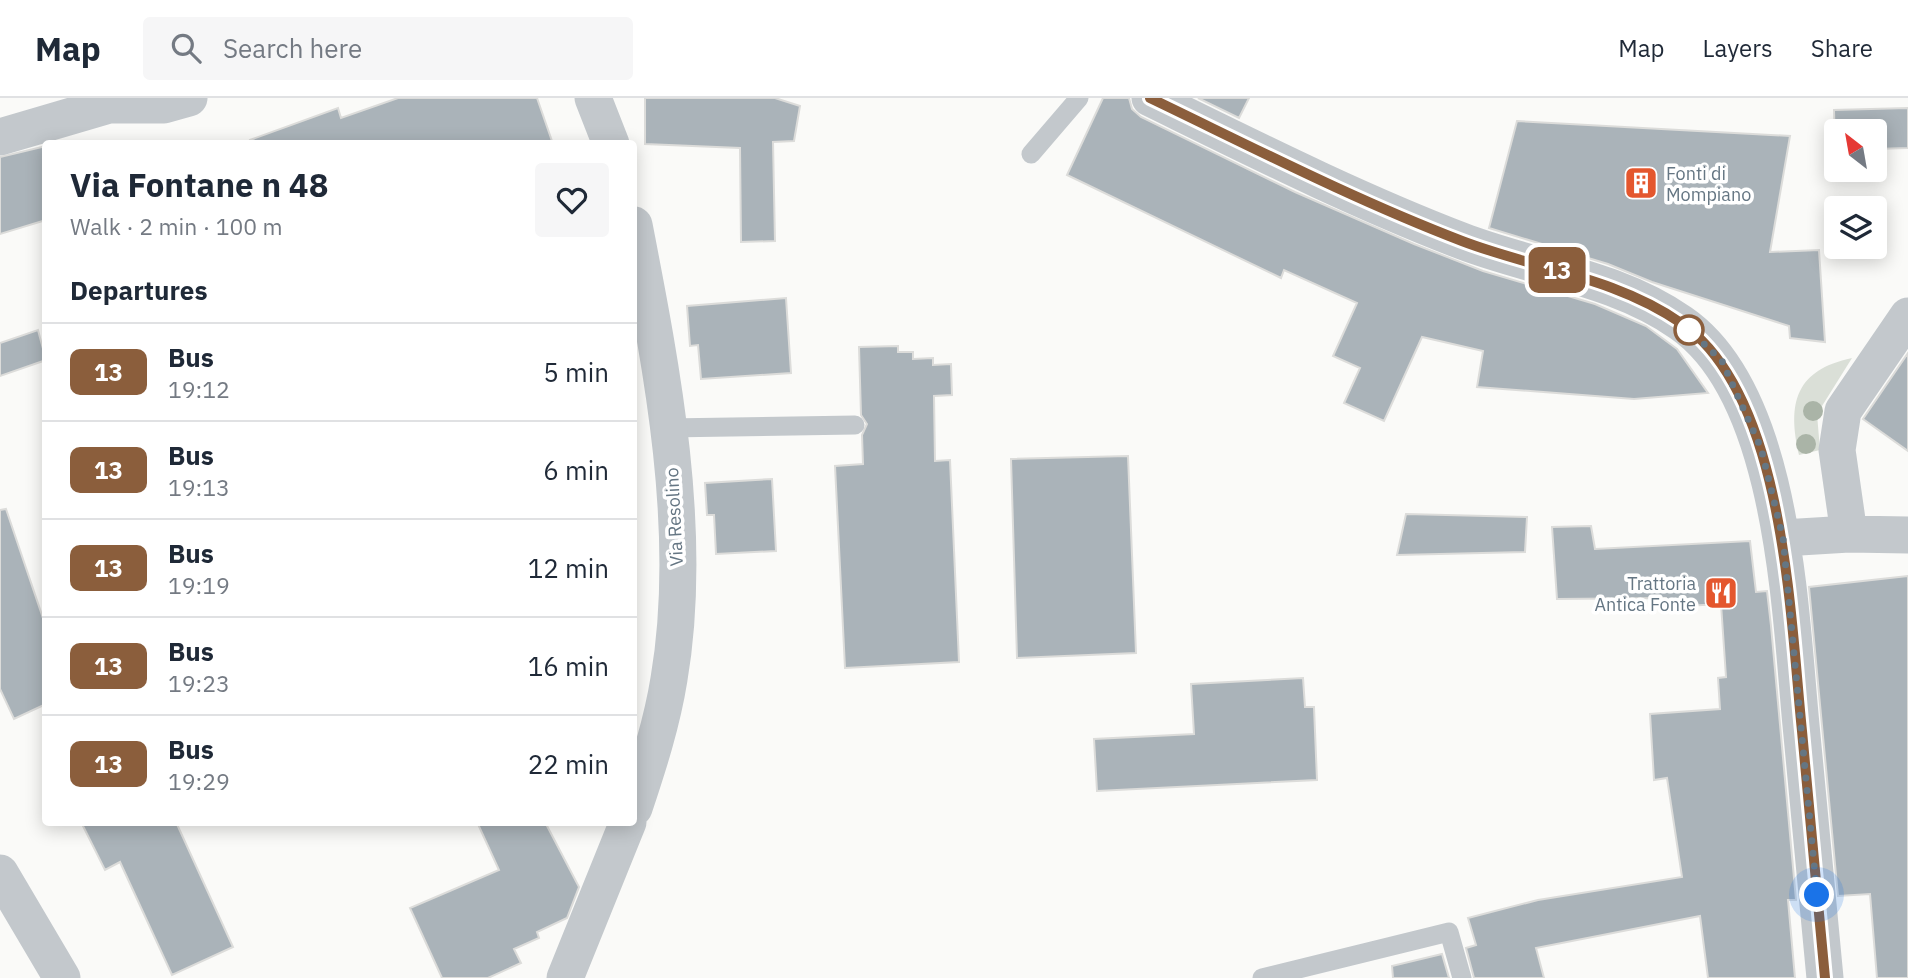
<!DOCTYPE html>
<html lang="en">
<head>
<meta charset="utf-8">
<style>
	body { margin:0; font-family:"IBM Plex Sans",sans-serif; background:#f6f6f7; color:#1f2937; height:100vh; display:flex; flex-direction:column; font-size:26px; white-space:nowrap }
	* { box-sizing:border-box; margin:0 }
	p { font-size:23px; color:#747a83 }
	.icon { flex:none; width:38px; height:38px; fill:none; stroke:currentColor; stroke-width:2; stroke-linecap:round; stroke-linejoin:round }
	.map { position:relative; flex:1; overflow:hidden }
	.details { position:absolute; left:42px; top:42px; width:595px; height:686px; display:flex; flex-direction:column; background:#fff; border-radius:7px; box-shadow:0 4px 18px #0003 }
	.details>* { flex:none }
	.badge { padding:0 14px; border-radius:10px; font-size:24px; line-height:46px }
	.needle { width:46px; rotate:329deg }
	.fabs { position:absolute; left:1824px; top:21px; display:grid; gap:14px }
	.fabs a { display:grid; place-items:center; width:63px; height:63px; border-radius:7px; background:#fff; box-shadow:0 4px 18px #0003; font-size:35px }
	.you { position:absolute; width:35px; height:35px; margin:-18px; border:5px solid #fff; border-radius:50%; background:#1a73e8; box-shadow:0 0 0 10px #1a73e833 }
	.map>.badge { position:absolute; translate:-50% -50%; box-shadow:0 0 0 4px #fff }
	h2 { padding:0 28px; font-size:26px; line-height:63px }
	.round { display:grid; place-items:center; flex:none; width:74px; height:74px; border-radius:7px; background:#f6f6f7 }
	.head { display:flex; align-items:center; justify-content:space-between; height:119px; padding:0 28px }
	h1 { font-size:33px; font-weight:800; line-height:52px }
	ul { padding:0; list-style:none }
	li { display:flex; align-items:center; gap:21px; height:98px; padding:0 28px; border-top:2px solid #e0e1e3 }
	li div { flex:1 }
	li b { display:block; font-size:26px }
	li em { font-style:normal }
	li .badge { min-width:77px; font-weight:700; text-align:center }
	header { display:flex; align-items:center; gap:42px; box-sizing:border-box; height:98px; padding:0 35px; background:#fff; border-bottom:2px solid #e0e1e3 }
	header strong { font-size:33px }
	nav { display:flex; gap:38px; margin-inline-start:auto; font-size:24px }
	.search { width:490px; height:63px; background:#f6f6f7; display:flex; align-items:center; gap:18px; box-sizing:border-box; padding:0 24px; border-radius:7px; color:#747a83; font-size:26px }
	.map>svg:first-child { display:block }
	.green { fill:#dadfd7 }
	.building { fill:#aab3b9; stroke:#dcdcda; stroke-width:2 }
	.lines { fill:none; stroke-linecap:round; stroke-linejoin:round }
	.lane { stroke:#c3c8cc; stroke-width:19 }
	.street { stroke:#c3c8cc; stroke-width:37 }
	.tree { fill:#aab4a7 }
	.line-casing { stroke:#fff; stroke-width:16 }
	.line { stroke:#8b5e3c; stroke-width:10 }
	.walk { stroke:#657683; stroke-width:7; stroke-dasharray:0 12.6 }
	.stop-dot { fill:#fff; stroke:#8b5e3c; stroke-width:3.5 }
	.labels { text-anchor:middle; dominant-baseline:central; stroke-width:7; stroke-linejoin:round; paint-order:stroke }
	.poi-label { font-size:18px; fill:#657683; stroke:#fff; text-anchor:start }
	.street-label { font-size:18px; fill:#657683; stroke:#fff }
</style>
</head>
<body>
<header>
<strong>Map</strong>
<div class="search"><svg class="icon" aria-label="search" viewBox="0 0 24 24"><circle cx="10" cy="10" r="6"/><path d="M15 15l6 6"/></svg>Search here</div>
<nav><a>Map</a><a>Layers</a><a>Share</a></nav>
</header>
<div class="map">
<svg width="1908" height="880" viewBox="0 0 1908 880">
	<rect width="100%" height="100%" fill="#fafaf8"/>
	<path class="green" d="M 1852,260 L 1817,316 L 1820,352 L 1799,357 C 1787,304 1796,272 1852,260 Z"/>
	<path class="building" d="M 398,0 L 537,0 L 553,46 L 251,46 L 250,42 L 338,10 L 341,20 Z
		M 645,0 L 775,0 L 800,8 L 794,43 L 773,44 L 775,143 L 741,144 L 740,50 L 645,46 Z
		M 1103,0 L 1129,0 L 1132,11 L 1141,19 L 1295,94 L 1414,146 L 1483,173 L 1595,206 L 1646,228 L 1677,251 L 1708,295 L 1634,301 L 1477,289 L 1483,253 L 1422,239 L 1384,323 L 1344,305 L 1360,270 L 1333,258 L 1357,205 L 1284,172 L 1281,180 L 1067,77 Z
		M 1198,0 L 1249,0 L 1239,20 Z
		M 1908,10 L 1908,50 L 1874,51 L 1874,33 L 1836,33 L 1835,52 L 1834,12 Z
		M 1517,23 L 1790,38 L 1770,154 L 1819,152 L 1825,244 L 1790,240 L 1789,228 L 1652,184 L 1608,166 L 1489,130 Z
		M 46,48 L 46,122 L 0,136 L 0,59 Z
		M 786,200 L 791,275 L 701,281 L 698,247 L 690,248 L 687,208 Z
		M 38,232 L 46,262 L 0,278 L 0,245 Z
		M 898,248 L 898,254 L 913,254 L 913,261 L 933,260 L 933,267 L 951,266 L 952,297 L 934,298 L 935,363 L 950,362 L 959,564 L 845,570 L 835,368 L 863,366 L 862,337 L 867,326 L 861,317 L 859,249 Z
		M 1908,255 L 1908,353 L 1863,321 Z
		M 1128,358 L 1136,555 L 1017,560 L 1011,361 Z
		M 772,381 L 776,453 L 716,456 L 714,417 L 707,417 L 705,385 Z
		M 6,411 L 46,529 L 46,606 L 14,621 L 0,591 L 0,412 Z
		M 1406,416 L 1527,419 L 1525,454 L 1397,457 Z
		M 1591,428 L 1595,451 L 1750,443 L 1756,494 L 1767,493 L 1771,528 L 1796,802 L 1788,802 L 1795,880 L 1708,880 L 1700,818 L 1536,850 L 1544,880 L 1474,880 L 1466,850 L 1476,847 L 1468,820 L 1538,802 L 1682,779 L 1667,680 L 1654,682 L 1650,616 L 1720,611 L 1718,580 L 1726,579 L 1721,506 L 1667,509 L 1666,500 L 1557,501 L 1552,429 Z
		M 1908,478 L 1908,880 L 1877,880 L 1870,796 L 1838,798 L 1809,489 Z
		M 1303,580 L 1305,609 L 1314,609 L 1317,682 L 1097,693 L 1094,641 L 1194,636 L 1191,586 Z
		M 81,724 L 176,724 L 233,849 L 172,877 L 120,764 L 105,772 Z
		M 477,724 L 545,724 L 579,789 L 567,820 L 537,834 L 539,840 L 514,851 L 521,865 L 488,880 L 442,880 L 410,810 L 499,772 Z
		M 1442,856 L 1449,880 L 1393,880 L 1392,868 Z"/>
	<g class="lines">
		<path class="lane" d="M 1031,56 L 1079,0
			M 667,330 L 855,327
			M 1262,880 L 1449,834 L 1462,880"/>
		<path class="street" d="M 593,0 L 611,46
			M 1150,0 C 1252,50 1355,102 1462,143 C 1535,171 1615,179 1681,225 C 1784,296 1790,513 1801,627 C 1809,711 1817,796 1825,880
			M 0,39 L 109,7 L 164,7 L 189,0
			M 634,127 C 662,271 694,435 669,581 C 662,625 648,668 634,710
			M 1849,436 L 1837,352 L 1843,313 L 1908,218
			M 1783,440 L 1849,436 L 1908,437
			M 0,775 L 62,880
			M 565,880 L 628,724"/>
	</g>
	<g class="tree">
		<circle cx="1813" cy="313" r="10"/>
		<circle cx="1806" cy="346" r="10"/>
	</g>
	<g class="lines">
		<defs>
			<path id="line" d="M 1150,0 C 1252,49 1355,102 1462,143 C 1535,171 1615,179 1681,225 C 1785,296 1790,518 1802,633 C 1809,716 1818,798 1825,880"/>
		</defs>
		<use href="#line" class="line-casing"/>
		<use href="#line" class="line"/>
		<path class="walk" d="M 1689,232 L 1683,226 L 1722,263 L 1761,350 L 1783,440 L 1817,797"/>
	</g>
	<defs>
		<symbol id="building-square" viewBox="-11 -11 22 22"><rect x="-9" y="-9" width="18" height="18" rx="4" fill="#e4572e" stroke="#fff"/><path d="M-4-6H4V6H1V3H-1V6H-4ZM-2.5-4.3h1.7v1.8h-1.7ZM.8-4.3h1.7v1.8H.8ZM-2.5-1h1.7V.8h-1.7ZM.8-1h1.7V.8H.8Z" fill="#fff"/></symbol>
		<symbol id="restaurant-square" viewBox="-11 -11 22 22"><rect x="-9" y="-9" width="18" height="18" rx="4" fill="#e4572e" stroke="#fff"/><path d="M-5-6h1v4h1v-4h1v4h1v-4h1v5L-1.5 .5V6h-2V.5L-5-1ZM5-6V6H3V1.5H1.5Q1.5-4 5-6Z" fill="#fff"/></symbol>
	</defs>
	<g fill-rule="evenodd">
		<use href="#building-square" x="1622" y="66" width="38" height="38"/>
		<use href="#restaurant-square" x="1702" y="476" width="38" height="38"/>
	</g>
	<circle class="stop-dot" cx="1689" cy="232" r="14"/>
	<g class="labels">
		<g class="poi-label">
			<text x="1666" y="75">Fonti di<tspan x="1666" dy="21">Mompiano</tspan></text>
			<text x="1696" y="485" text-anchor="end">Trattoria<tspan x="1696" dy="21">Antica Fonte</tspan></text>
		</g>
		<g class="street-label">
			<text transform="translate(674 419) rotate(-93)">Via Resolino</text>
		</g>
	</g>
</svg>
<div class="fabs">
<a><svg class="needle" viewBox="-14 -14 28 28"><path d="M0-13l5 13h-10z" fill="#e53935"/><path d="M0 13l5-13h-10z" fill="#747a83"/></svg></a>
<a><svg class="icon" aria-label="layers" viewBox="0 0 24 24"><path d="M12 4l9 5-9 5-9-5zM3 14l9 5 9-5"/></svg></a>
</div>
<div class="you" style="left:1817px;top:797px"></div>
<b class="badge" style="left:1557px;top:172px;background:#8b5e3c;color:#fff">13</b>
<section class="details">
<div class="head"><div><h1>Via Fontane n 48</h1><p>Walk · 2 min · 100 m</p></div><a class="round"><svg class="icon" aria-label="heart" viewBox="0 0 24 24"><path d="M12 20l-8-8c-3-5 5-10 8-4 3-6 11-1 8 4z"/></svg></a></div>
<h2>Departures</h2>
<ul>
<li><span class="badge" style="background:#8b5e3c;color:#fff">13</span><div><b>Bus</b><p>19:12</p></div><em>5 min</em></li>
<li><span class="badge" style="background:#8b5e3c;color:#fff">13</span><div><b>Bus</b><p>19:13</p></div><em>6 min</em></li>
<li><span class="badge" style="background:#8b5e3c;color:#fff">13</span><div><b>Bus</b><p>19:19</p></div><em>12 min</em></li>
<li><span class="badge" style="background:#8b5e3c;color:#fff">13</span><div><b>Bus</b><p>19:23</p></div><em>16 min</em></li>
<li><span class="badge" style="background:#8b5e3c;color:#fff">13</span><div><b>Bus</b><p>19:29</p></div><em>22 min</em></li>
</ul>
</section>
</div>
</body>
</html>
